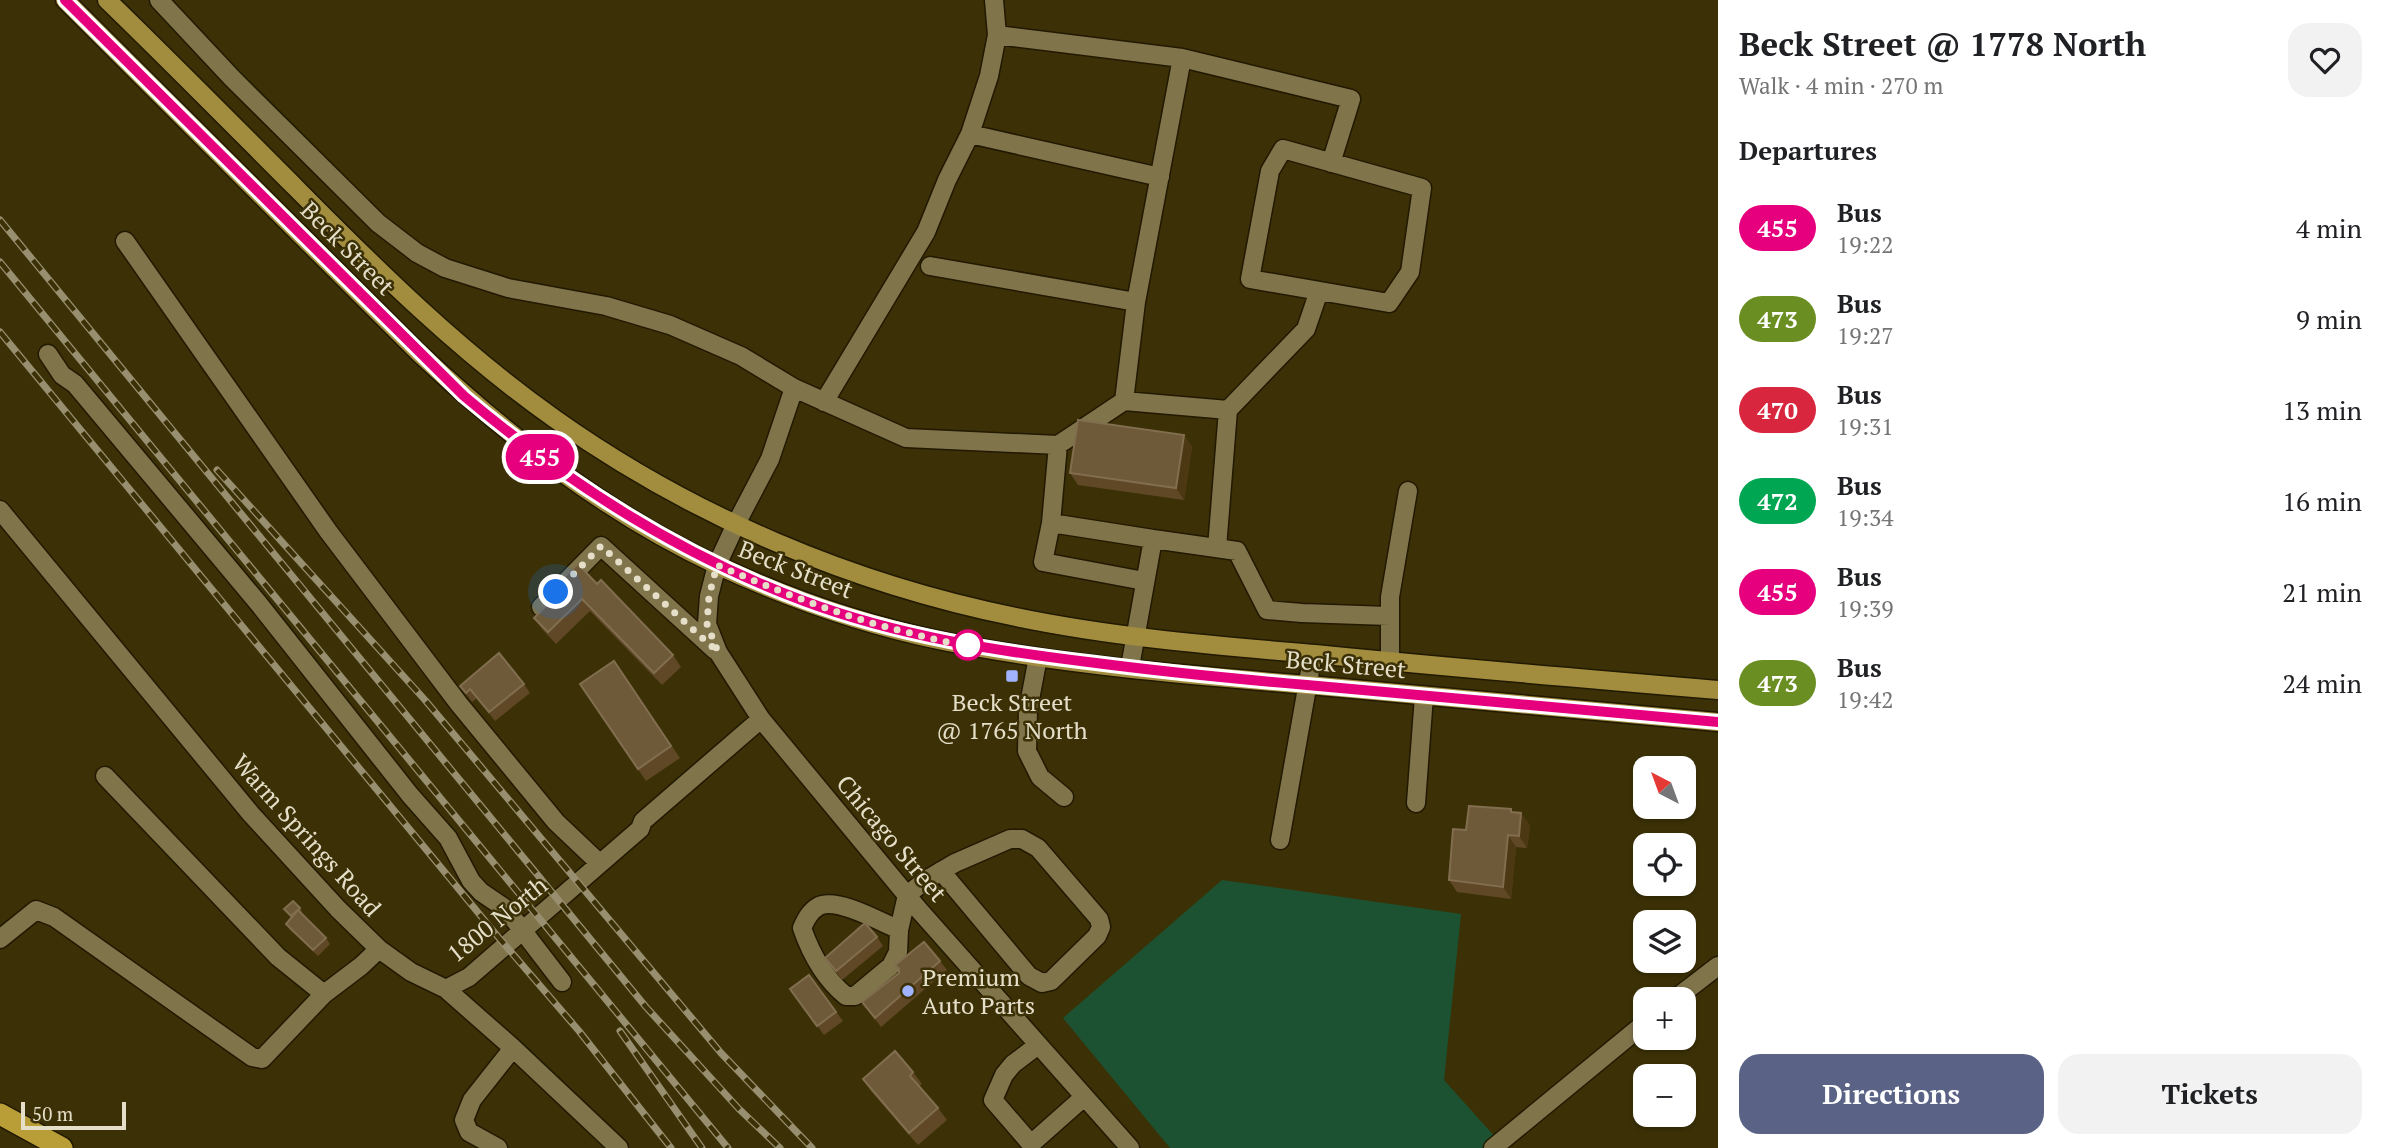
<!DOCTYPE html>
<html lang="en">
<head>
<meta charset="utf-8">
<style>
	body { margin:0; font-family:"PT Serif",serif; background:#f2f2f2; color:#202124; height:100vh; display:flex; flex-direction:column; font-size:26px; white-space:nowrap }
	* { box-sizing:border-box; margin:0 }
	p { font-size:23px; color:#757577 }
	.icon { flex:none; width:38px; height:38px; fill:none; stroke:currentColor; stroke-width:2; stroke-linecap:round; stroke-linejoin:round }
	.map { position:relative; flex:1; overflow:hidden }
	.drawer { display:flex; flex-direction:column; background:#fff; width:665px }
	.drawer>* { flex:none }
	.badge { padding:0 14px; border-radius:23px; font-size:24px; line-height:46px }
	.needle { width:46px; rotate:319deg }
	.tools { position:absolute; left:1633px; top:756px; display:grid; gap:14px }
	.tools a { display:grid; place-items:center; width:63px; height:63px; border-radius:14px; background:#fff; box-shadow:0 2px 5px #0004; font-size:35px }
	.scale { position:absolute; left:21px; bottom:18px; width:105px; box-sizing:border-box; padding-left:7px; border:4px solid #e5dfc9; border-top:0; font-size:19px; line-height:24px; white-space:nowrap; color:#e5dfc9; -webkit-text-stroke:5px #3c3106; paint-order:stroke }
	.you { position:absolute; width:35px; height:35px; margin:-18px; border:5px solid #fff; border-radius:50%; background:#1a73e8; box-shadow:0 0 0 10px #1a73e833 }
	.map>.badge { position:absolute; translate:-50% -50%; box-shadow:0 0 0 4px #fff }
	h2 { padding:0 21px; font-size:26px; line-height:63px }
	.round { display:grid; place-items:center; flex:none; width:74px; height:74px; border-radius:21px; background:#f2f2f2 }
	.overview { display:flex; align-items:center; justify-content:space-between; height:119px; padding:0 21px }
	h1 { font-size:33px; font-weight:600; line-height:52px }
	.button { display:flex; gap:14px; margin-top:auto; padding:14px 21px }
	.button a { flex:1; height:80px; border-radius:21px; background:#5a6386; color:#fff; font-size:28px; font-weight:600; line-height:80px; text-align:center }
	.button a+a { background:#f2f2f2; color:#202124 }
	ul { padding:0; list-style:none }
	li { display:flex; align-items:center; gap:21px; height:91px; padding:0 21px }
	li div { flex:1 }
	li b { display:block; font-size:26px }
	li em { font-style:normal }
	li .badge { min-width:77px; font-weight:700; text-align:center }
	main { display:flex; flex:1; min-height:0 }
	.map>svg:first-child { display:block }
	.green { fill:#1c5231 }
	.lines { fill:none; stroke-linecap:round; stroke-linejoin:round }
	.minor-casing { stroke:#211900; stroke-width:21 }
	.major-casing { stroke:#211900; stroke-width:21 }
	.highway-casing { stroke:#211900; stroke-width:24 }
	.minor { stroke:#80744b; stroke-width:18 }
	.major { stroke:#a28d3f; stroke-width:18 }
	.highway { stroke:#b99d37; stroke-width:21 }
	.rail-casing { stroke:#978f6f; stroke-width:7 }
	.rail { stroke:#3c3106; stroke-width:4.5; stroke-dasharray:13; stroke-linecap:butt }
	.wall { fill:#604827 }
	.shaded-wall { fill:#4c3813 }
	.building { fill:#6e5939; stroke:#816e4f; stroke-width:2 }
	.line-casing { stroke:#fff; stroke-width:16 }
	.line { stroke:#e6007e; stroke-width:10 }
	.walk { stroke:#e5dfc9; stroke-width:7; stroke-dasharray:0 12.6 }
	.stop-dot { fill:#fff; stroke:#e6007e; stroke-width:3.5 }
	.poi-dot { fill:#a1b3fd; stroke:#3c3106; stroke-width:2.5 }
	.labels { text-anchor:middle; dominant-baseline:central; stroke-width:5; stroke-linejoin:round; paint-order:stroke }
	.street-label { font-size:24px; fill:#e5dfc9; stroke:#3c3106 }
	.poi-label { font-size:24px; fill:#e5dfc9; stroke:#3c3106 }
</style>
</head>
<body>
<main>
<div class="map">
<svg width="1718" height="1148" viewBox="0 0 1718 1148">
	<rect width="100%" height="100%" fill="#3c3106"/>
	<path class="green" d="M 1222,880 L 1461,914 L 1444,1080 L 1505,1148 L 1170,1148 L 1063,1018 Z"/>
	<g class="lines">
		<defs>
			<path id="minor" d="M 159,0 L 232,78 L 378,223 L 417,253 L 445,268 L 508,288 L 606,306 L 670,325 L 741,356 L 794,388 L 906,438 L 1058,445 L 1051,523 L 1043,562 L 1144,581
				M 997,35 L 1182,58 L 1136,302 L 1124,401
				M 1182,58 L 1351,99 L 1331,163
				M 970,134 L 1160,177
				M 1283,149 L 1422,188 L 1410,272 L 1389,303 L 1250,279 L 1270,171 Z
				M 125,241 L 328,531 L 459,704 L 556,822 L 594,858
				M 930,266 L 1136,302
				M 48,354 L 62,375 L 75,384 L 259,604 L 410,795 L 448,838 L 471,881 L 481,892 L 506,909 L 562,982
				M 794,388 L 770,459 L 736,524 L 717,565 L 709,596 L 707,624 L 718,652 L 761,719 L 919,910 L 1130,1148
				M 824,402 L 926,232 L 947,180 L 970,134 L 989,76 L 997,35 L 994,0
				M 1058,445 L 1124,401 L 1228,410
				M 0,510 L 251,814 L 338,909 L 379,949 L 411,972 L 446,989 L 513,1048 L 619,1148
				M 1051,523 L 1153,539
				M 1217,548 L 1228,410 L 1306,329 L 1319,291
				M 541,607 L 601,546 L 715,650
				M 1038,657 L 1028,710 L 1027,751 L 1040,777 L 1064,797
				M 1390,662 L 1390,597 L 1408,491
				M 1130,667 L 1153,539 L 1237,551 L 1267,610 L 1302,613 L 1389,616
				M 105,776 L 278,957 L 324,994 L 361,966 L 379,949
				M 1416,803 L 1424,696
				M 1280,840 L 1313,654
				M 899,930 C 881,922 837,897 819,906 C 810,911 806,919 802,928 C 811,954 824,978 846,996 L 855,996 L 891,966 L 898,952 L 899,930 L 907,895 L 926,880 L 955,863 L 1010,839 L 1022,839 L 1038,848 L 1099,919 L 1101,927 L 1097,936 L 1051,981 L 1042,983 L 1029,976 L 941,871
				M 0,939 L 36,910 L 54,917 L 252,1057 L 262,1059 L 324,994
				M 446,989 L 469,977 L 640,829 L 643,821 L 761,719
				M 1675,999 L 1718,966
				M 1038,1045 L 1013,1064 L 1004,1075 L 993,1100 L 1031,1144 L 1084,1097
				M 498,1148 L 469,1132 L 464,1120 L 472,1100 L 513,1048
				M 1493,1148 L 1645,1023"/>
			<path id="major" d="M 65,0 L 419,353 C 509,437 607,514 719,566 C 790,599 866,625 943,641 C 1063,665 1187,675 1309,685 C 1445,697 1582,710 1718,722
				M 107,0 C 171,62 233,125 296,188 C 377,270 460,352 555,419 C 692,516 852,584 1016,617 C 1117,638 1222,646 1325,655 C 1456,668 1587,679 1718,690"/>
			<path id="highway" d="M 0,1114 L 62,1148"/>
		</defs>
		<use href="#minor" class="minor-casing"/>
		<use href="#major" class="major-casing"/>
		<use href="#highway" class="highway-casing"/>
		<use href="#minor" class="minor"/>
		<use href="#major" class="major"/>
		<use href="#highway" class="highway"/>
		<defs>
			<path id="rail" d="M 0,220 L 646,1007 L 739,1109 L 780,1148
				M 0,262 L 728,1148
				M 0,332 L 499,938 L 579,1031 L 671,1148
				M 217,470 L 425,700 L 721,1053 L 812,1148
				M 620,1031 L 702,1148"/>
		</defs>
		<use href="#rail" class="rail-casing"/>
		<use href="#rail" class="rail"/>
	</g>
	<path class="wall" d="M 1184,435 L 1192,447 L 1184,500 L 1078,485 L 1070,473 Z
		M 597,584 L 673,655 L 681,667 L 662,685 L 590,611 L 556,644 L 542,629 L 534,618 L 561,591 L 556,585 Z
		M 614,661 L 680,758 L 646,781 L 580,684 Z
		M 524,684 L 530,693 L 495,721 L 477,698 L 472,702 L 460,686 Z
		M 1513,813 L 1530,825 L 1527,848 L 1516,847 L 1511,899 L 1457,892 L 1449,880 L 1466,830 Z
		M 300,908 L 302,911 L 300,912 L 326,938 L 330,944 L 318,956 L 290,930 L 286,924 L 292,918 L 284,909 Z
		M 877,937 L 883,946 L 842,980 L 825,958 Z
		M 940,961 L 947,970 L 881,1027 L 862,1002 L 899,973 L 899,971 L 895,965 Z
		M 809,975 L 843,1021 L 824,1035 L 790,989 Z
		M 913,1072 L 922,1084 L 919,1086 L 938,1108 L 947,1120 L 918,1145 L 871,1091 L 863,1079 Z"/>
	<path class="shaded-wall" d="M 1184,435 L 1192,447 L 1184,500 L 1176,488 Z
		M 1521,813 L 1530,825 L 1527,848 L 1519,836 Z
		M 1508,835 L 1516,847 L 1511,899 L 1503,887 Z"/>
	<path class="building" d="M 1078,420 L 1184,435 L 1176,488 L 1070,473 Z
		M 578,564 L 597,584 L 601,580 L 673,655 L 654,673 L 582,599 L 548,632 L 534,618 L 562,590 L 556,585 Z
		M 499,653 L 524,684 L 489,712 L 470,689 L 466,693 L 460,686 Z
		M 614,661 L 671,746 L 638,769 L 580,684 Z
		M 1469,806 L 1511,809 L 1511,812 L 1521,813 L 1519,836 L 1508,835 L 1503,887 L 1449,880 L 1453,829 L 1466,830 Z
		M 293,901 L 300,908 L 291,916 L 284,909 Z
		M 298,910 L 326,938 L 313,950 L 286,924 Z
		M 865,923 L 877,937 L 836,971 L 825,958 Z
		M 924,942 L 940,961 L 875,1018 L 862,1002 L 899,973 L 899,969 L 895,965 Z
		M 809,975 L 836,1012 L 817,1026 L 790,989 Z
		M 895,1051 L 913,1072 L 910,1076 L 938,1108 L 909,1133 L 863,1079 Z"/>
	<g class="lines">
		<defs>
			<path id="line" d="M 65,0 L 464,396 C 566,482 677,554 804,601 C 898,636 996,651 1096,663 C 1166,672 1237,679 1307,685 C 1444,697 1581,710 1718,722"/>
		</defs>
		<use href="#line" class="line-casing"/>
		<use href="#line" class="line"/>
		<path class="walk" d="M 556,592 L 601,546 L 718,652 L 707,624 L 709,596 L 717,565 C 780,592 843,617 910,633 C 929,638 948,643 968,645"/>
	</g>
	<circle class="stop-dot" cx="968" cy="645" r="14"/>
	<g class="poi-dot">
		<rect x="1005" y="669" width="14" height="14" rx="3.5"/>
		<circle cx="908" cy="991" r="7"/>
	</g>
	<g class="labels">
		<g class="street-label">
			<text transform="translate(348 248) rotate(45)">Beck Street</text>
			<text transform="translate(796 569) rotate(21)">Beck Street</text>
			<text transform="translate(1346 664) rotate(5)">Beck Street</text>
			<text transform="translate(307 835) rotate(48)">Warm Springs Road</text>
			<text transform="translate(892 838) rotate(50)">Chicago Street</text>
			<text transform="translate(497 919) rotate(-39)">1800 North</text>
		</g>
		<g class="poi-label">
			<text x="1012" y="702">Beck Street<tspan x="1012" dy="28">@ 1765 North</tspan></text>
			<text x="922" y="977" text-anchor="start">Premium<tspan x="922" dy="28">Auto Parts</tspan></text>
		</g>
	</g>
</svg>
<div class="tools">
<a><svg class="needle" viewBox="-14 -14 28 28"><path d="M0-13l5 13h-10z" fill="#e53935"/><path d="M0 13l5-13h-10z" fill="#757577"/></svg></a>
<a><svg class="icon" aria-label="locate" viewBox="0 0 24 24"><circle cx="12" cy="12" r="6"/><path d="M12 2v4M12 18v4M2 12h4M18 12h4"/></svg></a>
<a><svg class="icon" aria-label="layers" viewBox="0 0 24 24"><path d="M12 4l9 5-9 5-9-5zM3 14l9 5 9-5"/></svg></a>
<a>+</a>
<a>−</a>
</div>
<div class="scale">50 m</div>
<div class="you" style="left:556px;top:592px"></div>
<b class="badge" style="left:540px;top:457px;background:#e6007e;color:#fff">455</b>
</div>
<section class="drawer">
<div class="overview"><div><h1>Beck Street @ 1778 North</h1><p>Walk · 4 min · 270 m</p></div><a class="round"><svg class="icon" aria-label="heart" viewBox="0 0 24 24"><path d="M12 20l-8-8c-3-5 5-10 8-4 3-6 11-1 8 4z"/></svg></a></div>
<h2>Departures</h2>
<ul>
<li><span class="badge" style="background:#e6007e;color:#fff">455</span><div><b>Bus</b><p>19:22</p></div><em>4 min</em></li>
<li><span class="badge" style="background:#6b8e23;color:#fff">473</span><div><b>Bus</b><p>19:27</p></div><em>9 min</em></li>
<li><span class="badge" style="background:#d7263d;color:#fff">470</span><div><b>Bus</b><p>19:31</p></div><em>13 min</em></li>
<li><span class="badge" style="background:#00a651;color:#fff">472</span><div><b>Bus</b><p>19:34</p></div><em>16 min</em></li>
<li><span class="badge" style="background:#e6007e;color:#fff">455</span><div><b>Bus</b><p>19:39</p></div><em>21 min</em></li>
<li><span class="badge" style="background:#6b8e23;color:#fff">473</span><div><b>Bus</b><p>19:42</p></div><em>24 min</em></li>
</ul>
<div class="button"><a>Directions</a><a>Tickets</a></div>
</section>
</main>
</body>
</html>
